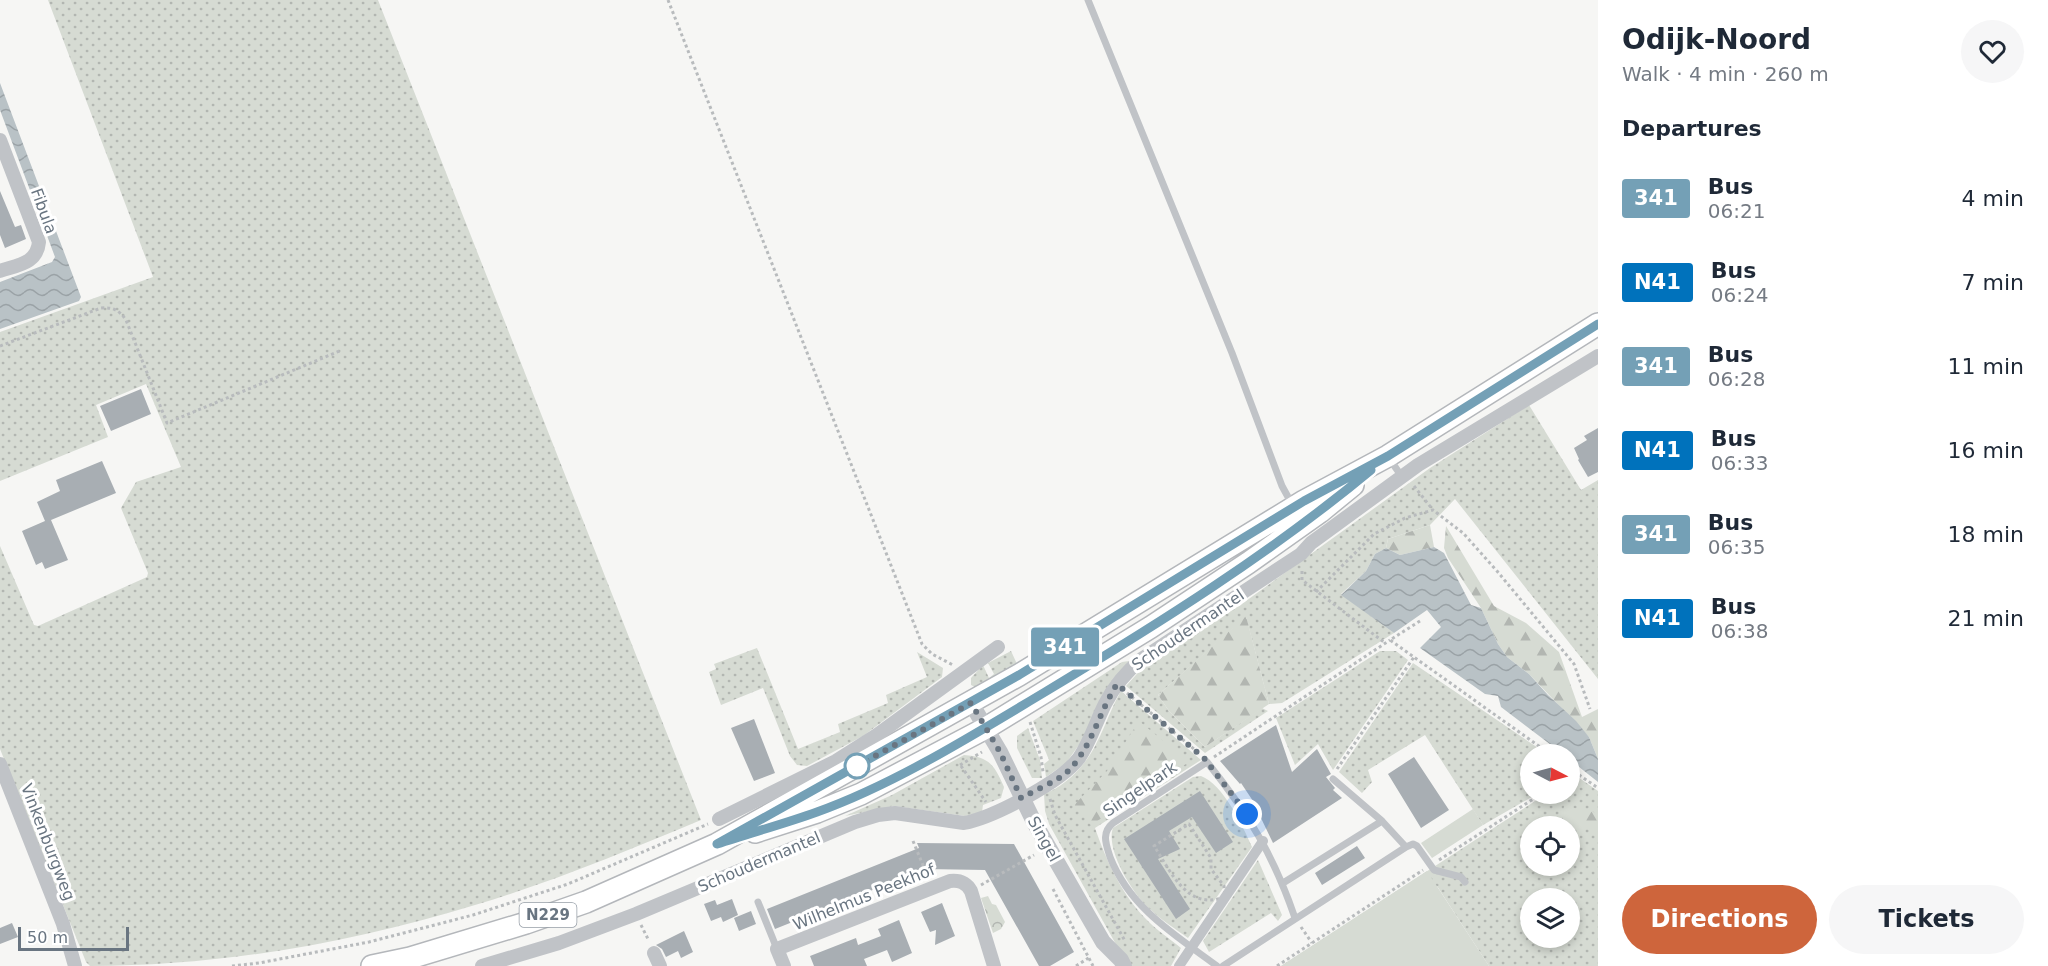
<!DOCTYPE html>
<html lang="en">
<head>
<meta charset="utf-8">
<style>
	body { margin:0; font-family:"DejaVu Sans",sans-serif; background:#f6f6f7; color:#1f2937; height:100vh; display:flex; flex-direction:column; font-size:22px; white-space:nowrap }
	* { box-sizing:border-box; margin:0 }
	p { font-size:20px; color:#747a83 }
	.icon { flex:none; width:33px; height:33px; fill:none; stroke:currentColor; stroke-width:2; stroke-linecap:round; stroke-linejoin:round }
	.map { position:relative; flex:1; overflow:hidden }
	.panel { display:flex; flex-direction:column; background:#fff; width:450px }
	.panel>* { flex:none }
	.badge { padding:0 12px; border-radius:4px; font-size:21px; line-height:39px }
	.needle { width:39px; rotate:96deg }
	.controls { position:absolute; left:1520px; top:744px; display:grid; gap:12px }
	.controls a { display:grid; place-items:center; width:60px; height:60px; border-radius:50%; background:#fff; box-shadow:0 3px 9px #0003; font-size:30px }
	.scale { position:absolute; left:18px; bottom:15px; width:111px; box-sizing:border-box; padding-left:6px; border:3px solid #697581; border-top:0; font-size:16px; line-height:21px; white-space:nowrap; color:#697581; -webkit-text-stroke:4px #fff; paint-order:stroke }
	.you { position:absolute; width:30px; height:30px; margin:-15px; border:4px solid #fff; border-radius:50%; background:#1a73e8; box-shadow:0 0 0 9px #1a73e833 }
	.map>.badge { position:absolute; translate:-50% -50%; box-shadow:0 0 0 3px #fff }
	h2 { padding:0 24px; font-size:22px; line-height:54px }
	.round { display:grid; place-items:center; flex:none; width:63px; height:63px; border-radius:32px; background:#f6f6f7 }
	.overview { display:flex; align-items:center; justify-content:space-between; height:102px; padding:0 24px }
	h1 { font-size:28px; font-weight:700; line-height:45px }
	.cta { display:flex; gap:12px; margin-top:auto; padding:12px 24px }
	.cta a { flex:1; height:69px; border-radius:36px; background:#ce653c; color:#fff; font-size:24px; font-weight:700; line-height:69px; text-align:center }
	.cta a+a { background:#f6f6f7; color:#1f2937 }
	ul { padding:0; list-style:none }
	li { display:flex; align-items:center; gap:18px; height:84px; padding:0 24px }
	li div { flex:1 }
	li b { display:block; font-size:22px }
	li em { font-style:normal }
	li .badge { min-width:66px; font-weight:700; text-align:center }
	main { display:flex; flex:1; min-height:0 }
	.map>svg:first-child { display:block }
	.grass { fill:url(#grass-dots); fill-rule:evenodd }
	.forest { fill:url(#forest-firs) }
	.park { fill:url(#park-crowns) }
	.pitch { fill:#d6dbd3 }
	.water { fill:url(#water-waves) }
	.building { fill:#a8aeb3 }
	.lines { fill:none; stroke-linecap:round; stroke-linejoin:round }
	.primary-casing { stroke:#b4b7bb; stroke-width:24 }
	.path { stroke:#b8bbbd; stroke-width:3; stroke-dasharray:3 3; stroke-linecap:butt }
	.service { stroke:#c0c3c7; stroke-width:7 }
	.pedestrian { stroke:#c0c3c7; stroke-width:10 }
	.minor { stroke:#c0c3c7; stroke-width:14 }
	.tertiary { stroke:#c0c3c7; stroke-width:16 }
	.primary { stroke:#fff; stroke-width:21 }
	.line-casing { stroke:#fff; stroke-width:14 }
	.line { stroke:#74a0b6; stroke-width:9 }
	.walk { stroke:#697581; stroke-width:6; stroke-dasharray:0 10.8 }
	.stop-dot { fill:#fff; stroke:#74a0b6; stroke-width:3 }
	.labels { text-anchor:middle; dominant-baseline:central; stroke-width:6; stroke-linejoin:round; paint-order:stroke }
	.shield { fill:#fff; stroke:#969ea7; stroke-width:1.5 }
	.shield-label { font-size:15px; font-weight:bold; fill:#697581 }
	.street-label { font-size:16px; fill:#697581; stroke:#fff }
</style>
</head>
<body>
<main>
<div class="map">
<svg width="1598" height="966" viewBox="0 0 1598 966">
	<defs>
		<pattern id="grass-dots" width="8" height="8" patternUnits="userSpaceOnUse" patternTransform="scale(1.5)"><rect width="8" height="8" fill="#d6dbd3"/><path d="M2 2h.1M6 6h.1" fill="none" stroke="#b2b6b1" stroke-width="1.8" stroke-linecap="round"/></pattern>
		<pattern id="forest-firs" width="22" height="20" patternUnits="userSpaceOnUse" patternTransform="scale(1.5)"><rect width="22" height="20" fill="#d6dbd3"/><path d="M5 1l3.5 6h-7zM16 11l3.5 6h-7z" fill="#b2b6b1"/></pattern>
		<pattern id="park-crowns" width="20" height="18" patternUnits="userSpaceOnUse" patternTransform="scale(1.5)"><rect width="20" height="18" fill="#d6dbd3"/><path d="M2 6a3 3 0 1 1 6 0M12 15a3 3 0 1 1 6 0" fill="none" stroke="#b2b6b1"/></pattern>
		<pattern id="water-waves" width="16" height="10" patternUnits="userSpaceOnUse" patternTransform="scale(1.5)"><rect width="16" height="10" fill="#b9c2c6"/><path d="M0 5q4-4 8 0t8 0" fill="none" stroke="#9aa2a6"/></pattern>
	</defs>
	<rect width="100%" height="100%" fill="#f6f6f4"/>
	<path class="grass" d="M 48,0 L 378,0 L 701,820 C 627,851 552,882 475,905 C 351,943 220,966 90,966 L 86,962 L 0,749 L 0,546 L 34,625 L 38,626 L 147,577 L 148,573 L 121,508 L 136,482 L 181,467 L 146,384 L 96,405 L 108,437 L 0,481 L 0,332 L 153,277 Z
		M 1529,405 L 1581,490 L 1598,480 L 1598,679 L 1455,499 L 1430,525 L 1388,539 L 1386,548 L 1375,554 L 1366,571 L 1341,594 L 1394,633 L 1282,703 L 1269,704 L 1246,617 L 1158,695 L 1169,711 L 1205,747 L 1262,708 L 1268,711 L 1205,753 L 1126,686 L 1144,666 L 1239,606 L 1430,468 Z
		M 757,648 L 798,749 L 840,732 L 838,724 L 888,703 L 886,695 L 927,677 L 917,652 L 943,668 L 942,677 L 863,736 L 807,766 L 797,765 L 790,756 L 763,688 L 721,705 L 709,672 L 716,669 L 714,664 Z
		M 1011,651 L 1017,664 L 977,688 L 971,685 L 971,678 L 983,665 L 989,678 L 994,674 L 988,663 Z
		M 1380,651 L 1396,651 L 1408,660 L 1333,770 L 1318,744 L 1295,765 L 1276,718 Z
		M 1129,661 L 1111,682 L 1081,742 L 1066,763 L 1046,777 L 1044,764 L 1049,760 L 1033,721 L 1122,662 Z
		M 1413,663 L 1547,754 L 1530,754 L 1530,794 L 1537,794 L 1483,825 L 1425,735 L 1368,770 L 1372,782 L 1362,793 L 1339,772 Z
		M 1121,691 L 1201,760 L 1095,828 C 1106,860 1121,893 1145,918 C 1155,929 1169,938 1181,948 L 1171,966 L 1128,966 L 1049,824 L 1045,811 L 1044,794 C 1066,786 1087,764 1097,742 C 1106,725 1111,708 1121,691 Z
		M 1028,728 L 1040,760 L 1042,778 L 1032,778 L 1017,748 L 1017,736 Z
		M 964,755 C 989,757 994,764 1004,787 L 1001,798 L 983,805 L 982,812 L 965,816 L 894,806 L 845,816 L 892,795 Z
		M 1575,775 L 1598,791 L 1598,966 L 1489,966 L 1437,886 L 1325,952 L 1281,966 L 1546,794 L 1569,794 L 1569,779 ZM 1530,826 L 1569,826 L 1569,866 L 1530,866 ZM 1530,898 L 1569,898 L 1569,938 L 1530,938 Z
		M 1201,776 C 1223,784 1243,826 1252,847 L 1188,938 C 1176,929 1162,921 1151,910 C 1134,896 1105,850 1113,828 L 1193,777 Z
		M 1258,860 L 1282,915 L 1278,921 L 1271,913 L 1209,952 L 1203,941 Z"/>
	<path class="forest" d="M 1430,525 L 1434,547 L 1400,555 L 1386,548 L 1388,539 Z
		M 1446,526 L 1494,606 L 1526,623 L 1559,652 L 1582,717 L 1598,709 L 1598,759 L 1589,737 L 1529,674 L 1507,657 L 1498,644 L 1481,608 L 1448,558 L 1444,548 Z
		M 1246,616 L 1269,704 L 1205,747 L 1169,711 L 1158,695 Z
		M 1139,721 L 1189,762 L 1091,825 L 1074,805 L 1107,771 Z
		M 1564,806 L 1598,813 L 1598,832 L 1562,822 Z"/>
	<path class="park" d="M 988,896 L 992,904 L 996,905 L 1005,922 L 1001,929 L 993,933 L 981,898 Z"/>
	<path class="pitch" d="M 1473,809 L 1483,825 L 1432,858 L 1421,843 Z
		M 1427,871 L 1489,966 L 1281,966 Z"/>
	<path class="water" d="M 0,83 L 81,297 L 79,301 L 0,329 L 0,282 L 52,262 L 55,257 L 0,110 Z
		M 1434,547 L 1444,553 L 1471,605 L 1481,608 L 1498,644 L 1507,657 L 1529,674 L 1548,695 L 1576,721 L 1589,737 L 1598,759 L 1598,782 L 1569,759 L 1569,754 L 1563,754 L 1501,707 L 1498,696 L 1485,694 L 1420,648 L 1441,627 L 1427,610 L 1394,633 L 1341,595 L 1366,571 L 1375,554 L 1386,548 L 1400,555 Z"/>
	<path class="building" d="M 0,191 L 15,227 L 21,225 L 26,239 L 5,248 L 0,235 Z
		M 141,389 L 151,414 L 111,431 L 100,406 Z
		M 1598,428 L 1598,472 L 1588,477 L 1578,460 L 1579,459 L 1574,448 L 1587,440 L 1584,436 Z
		M 102,461 L 116,493 L 51,520 L 68,560 L 45,569 L 42,562 L 36,565 L 22,531 L 45,521 L 37,502 L 60,491 L 56,480 Z
		M 754,719 L 775,773 L 754,781 L 731,728 Z
		M 1276,725 L 1292,772 L 1317,749 L 1331,774 L 1326,777 L 1335,788 L 1333,790 L 1342,798 L 1273,843 L 1260,816 L 1262,814 L 1253,801 L 1241,783 L 1240,784 L 1220,761 Z
		M 1414,757 L 1449,810 L 1421,828 L 1388,774 Z
		M 1200,791 L 1233,842 L 1216,853 L 1192,817 L 1169,831 L 1180,849 L 1158,859 L 1190,909 L 1176,919 L 1124,839 Z
		M 917,843 L 1014,844 L 1074,952 L 1050,966 L 1039,966 L 985,870 L 925,869 L 775,929 L 767,909 L 919,848 Z
		M 1357,846 L 1365,858 L 1322,885 L 1315,873 Z
		M 732,899 L 738,915 L 723,922 L 721,917 L 711,921 L 704,904 L 715,900 L 717,905 Z
		M 942,903 L 955,936 L 935,945 L 936,930 L 930,932 L 921,912 Z
		M 751,911 L 756,924 L 739,931 L 734,918 Z
		M 899,920 L 912,953 L 892,962 L 887,950 L 864,959 L 867,966 L 814,966 L 810,956 L 856,938 L 858,945 L 881,936 L 878,929 Z
		M 12,923 L 18,937 L 0,944 L 0,928 Z
		M 684,931 L 693,952 L 681,958 L 678,951 L 666,957 L 662,949 L 656,945 Z"/>
	<g class="lines">
		<defs>
			<path id="primary" d="M 755,832 L 817,812 L 861,794 L 986,728 L 1151,627 L 1248,563 L 1320,512 L 1353,485
				M 372,966 L 410,958 L 526,923 L 586,902 L 717,844 L 1019,675 L 1304,501 L 1388,456 L 1598,324"/>
		</defs>
		<use href="#primary" class="primary-casing"/>
		<path class="path" d="M 668,0 L 922,644 L 932,654 L 953,665
			M 0,346 L 101,308 C 113,307 119,310 126,320 L 167,423 L 342,350
			M 1414,486 L 1433,510
			M 1302,571 L 1302,580 L 1385,643
			M 1316,592 L 1374,534 L 1405,518 L 1433,510 L 1463,533 L 1497,571 L 1574,664 L 1590,709
			M 1420,621 L 1390,640 L 1550,754
			M 1127,693 L 1200,754
			M 1030,722 L 1041,757 L 1043,772
			M 1214,757 L 1390,640
			M 960,765 L 982,752
			M 961,766 L 986,802
			M 1569,768 L 1598,788
			M 1337,769 L 1414,657
			M 1569,775 L 1575,772
			M 1050,799 L 1055,815 L 1125,941
			M 1189,824 L 1211,858 L 1211,869 L 1224,886 L 1225,897 C 1187,911 1172,873 1154,846 Z
			M 913,841 L 927,875
			M 1439,860 L 1541,794
			M 981,885 L 1034,855
			M 1053,889 L 1093,966
			M 641,925 L 649,941
			M 1301,927 L 1312,943
			M 232,966 L 259,963 L 369,942 L 473,915 L 568,884 L 708,824
			M 1076,966 L 1090,957
			M 1277,966 L 1423,870"/>
		<path class="service" d="M 1088,0 L 1232,353 L 1282,486 L 1293,506
			M 1389,458 L 1402,477
			M 1333,779 L 1382,821
			M 1406,847 L 1413,844 L 1417,846 L 1434,870 L 1461,877 L 1465,882
			M 758,902 L 777,949
			M 1217,966 C 1175,935 1130,908 1110,857 C 1106,844 1101,833 1113,823 L 1207,762 C 1248,813 1274,856 1295,918
			M 1223,966 L 1406,847 L 1382,821 L 1283,883"/>
		<path class="pedestrian" d="M 1179,966 L 1263,841"/>
		<path class="minor" d="M 0,140 L 39,242 C 37,264 17,265 0,271
			M 0,764 L 63,924 L 75,966
			M 719,819 L 836,761 L 877,735 L 998,647
			M 654,953 L 660,966
			M 482,966 L 559,943 L 636,914 L 855,822 L 878,815 L 895,813 L 964,823 C 994,817 1061,782 1079,758 C 1090,742 1096,722 1105,704 C 1114,686 1127,671 1143,658 L 1301,554 L 1311,543 L 1418,465 L 1598,356
			M 784,966 L 777,949 L 950,881 C 959,880 966,882 971,891 L 994,966"/>
		<path class="tertiary" d="M 971,703 L 1000,752 L 1034,822 L 1103,942 L 1121,960 L 1124,966"/>
		<use href="#primary" class="primary"/>
	</g>
	<g class="lines">
		<defs>
			<path id="line" d="M 1371,470 C 1270,554 1158,624 1045,692 C 973,735 895,784 817,812 C 784,824 750,833 717,844 L 1019,675 L 1304,501 L 1388,456 L 1598,324"/>
		</defs>
		<use href="#line" class="line-casing"/>
		<use href="#line" class="line"/>
		<path class="walk" d="M 857,766 L 971,703 L 1000,752 L 1021,798 C 1034,791 1055,782 1066,773 C 1091,750 1099,712 1117,684 L 1204,758 L 1247,814"/>
	</g>
	<circle class="stop-dot" cx="857" cy="766" r="12"/>
	<g class="labels">
		<rect class="shield" x="519.5" y="903" width="57" height="24" rx="4.5"/>
		<g class="shield-label">
			<text x="548" y="915">N229</text>
		</g>
		<g class="street-label">
			<text transform="translate(44 211) rotate(70)">Fibula</text>
			<text transform="translate(1188 630) rotate(-34)">Schoudermantel</text>
			<text transform="translate(1140 789) rotate(-34)">Singelpark</text>
			<text transform="translate(1044 839) rotate(61)">Singel</text>
			<text transform="translate(48 842) rotate(69)">Vinkenburgweg</text>
			<text transform="translate(759 862) rotate(-23)">Schoudermantel</text>
			<text transform="translate(864 897) rotate(-22)">Wilhelmus Peekhof</text>
		</g>
	</g>
</svg>
<div class="controls">
<a><svg class="needle" viewBox="-14 -14 28 28"><path d="M0-13l5 13h-10z" fill="#e53935"/><path d="M0 13l5-13h-10z" fill="#747a83"/></svg></a>
<a><svg class="icon" aria-label="locate" viewBox="0 0 24 24"><circle cx="12" cy="12" r="6"/><path d="M12 2v4M12 18v4M2 12h4M18 12h4"/></svg></a>
<a><svg class="icon" aria-label="layers" viewBox="0 0 24 24"><path d="M12 4l9 5-9 5-9-5zM3 14l9 5 9-5"/></svg></a>
</div>
<div class="scale">50 m</div>
<div class="you" style="left:1247px;top:814px"></div>
<b class="badge" style="left:1065px;top:647px;background:#74a0b6;color:#fff">341</b>
</div>
<section class="panel">
<div class="overview"><div><h1>Odijk-Noord</h1><p>Walk · 4 min · 260 m</p></div><a class="round"><svg class="icon" aria-label="heart" viewBox="0 0 24 24"><path d="M12 20l-8-8c-3-5 5-10 8-4 3-6 11-1 8 4z"/></svg></a></div>
<h2>Departures</h2>
<ul>
<li><span class="badge" style="background:#74a0b6;color:#fff">341</span><div><b>Bus</b><p>06:21</p></div><em>4 min</em></li>
<li><span class="badge" style="background:#0072bc;color:#fff">N41</span><div><b>Bus</b><p>06:24</p></div><em>7 min</em></li>
<li><span class="badge" style="background:#74a0b6;color:#fff">341</span><div><b>Bus</b><p>06:28</p></div><em>11 min</em></li>
<li><span class="badge" style="background:#0072bc;color:#fff">N41</span><div><b>Bus</b><p>06:33</p></div><em>16 min</em></li>
<li><span class="badge" style="background:#74a0b6;color:#fff">341</span><div><b>Bus</b><p>06:35</p></div><em>18 min</em></li>
<li><span class="badge" style="background:#0072bc;color:#fff">N41</span><div><b>Bus</b><p>06:38</p></div><em>21 min</em></li>
</ul>
<div class="cta"><a>Directions</a><a>Tickets</a></div>
</section>
</main>
</body>
</html>
